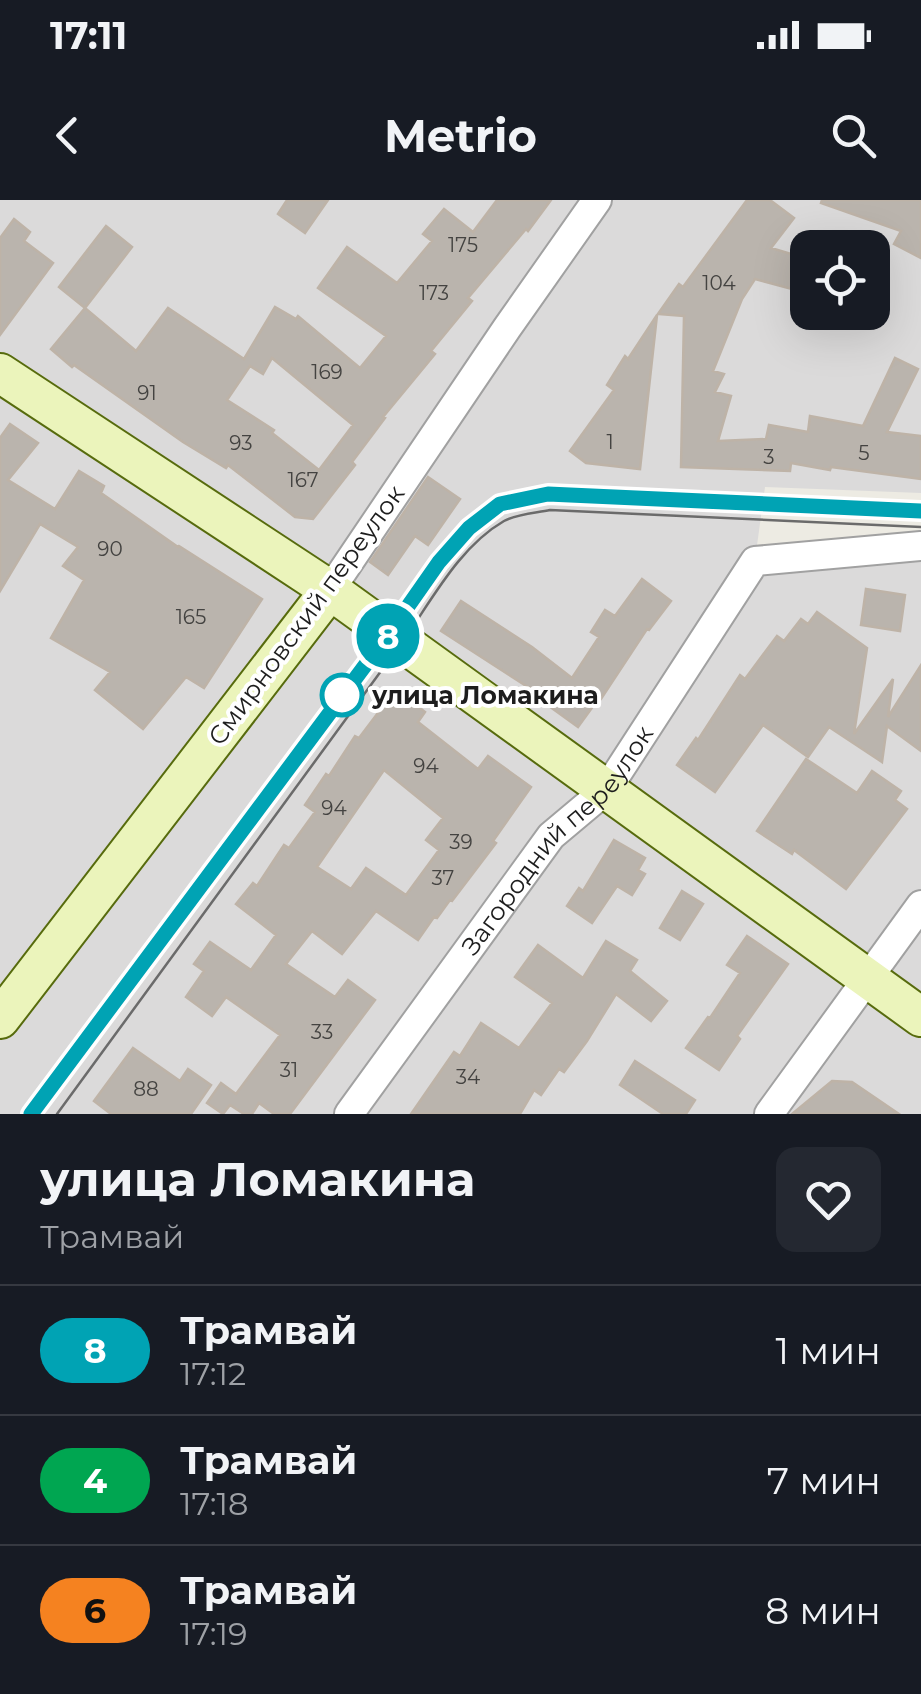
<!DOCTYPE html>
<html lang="ru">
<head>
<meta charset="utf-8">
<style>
	body { margin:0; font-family:Montserrat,sans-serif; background:#242831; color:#f1f3f6; height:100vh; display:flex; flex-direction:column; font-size:38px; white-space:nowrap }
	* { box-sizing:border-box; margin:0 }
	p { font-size:32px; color:#9ea1a6 }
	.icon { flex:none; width:55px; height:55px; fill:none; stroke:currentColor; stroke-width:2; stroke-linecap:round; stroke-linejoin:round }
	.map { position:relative; height:914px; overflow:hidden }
	.side { display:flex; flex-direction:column; background:#171b24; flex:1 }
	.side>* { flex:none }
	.badge { padding:0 20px; border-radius:32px; font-size:35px; line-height:65px }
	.tools { position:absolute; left:790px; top:30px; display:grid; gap:20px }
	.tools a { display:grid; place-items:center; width:100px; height:100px; border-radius:20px; background:#171b24; box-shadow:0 10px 40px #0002; font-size:50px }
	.map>.badge { position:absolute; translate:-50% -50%; box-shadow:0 0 0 5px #fff }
	.round { display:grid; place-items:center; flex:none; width:105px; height:105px; border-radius:20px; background:#242831 }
	.headline { display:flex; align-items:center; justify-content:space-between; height:170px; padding:0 40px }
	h1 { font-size:48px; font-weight:700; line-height:75px }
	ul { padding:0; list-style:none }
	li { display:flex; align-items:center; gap:30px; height:130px; padding:0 40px; border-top:2px solid #363941 }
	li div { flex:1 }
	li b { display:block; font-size:38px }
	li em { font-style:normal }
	li .badge { min-width:110px; font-weight:700; text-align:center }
	.status { display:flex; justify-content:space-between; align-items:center; height:70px; padding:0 50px; background:#171b24; direction:ltr }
	.status svg { height:28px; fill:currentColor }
	header { display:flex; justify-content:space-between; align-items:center; height:130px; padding:0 40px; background:#171b24; font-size:45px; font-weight:700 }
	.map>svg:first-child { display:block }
	.residential { fill:#dbdada; fill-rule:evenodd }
	.building { fill:#bab4ad; stroke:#beb3a7; stroke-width:2.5; fill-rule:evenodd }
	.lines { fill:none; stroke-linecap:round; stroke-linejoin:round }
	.street-casing { stroke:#a1a1a1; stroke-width:32 }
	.secondary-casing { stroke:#576b0d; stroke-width:42 }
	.street { stroke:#fff; stroke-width:28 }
	.secondary { stroke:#ebf4bb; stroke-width:38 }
	.tram { stroke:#6b6b6b; stroke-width:2.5 }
	.line-casing { stroke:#fff; stroke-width:22 }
	.line { stroke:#00a3b4; stroke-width:15 }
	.stop-dot { fill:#fff; stroke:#00a3b4; stroke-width:5 }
	.labels { text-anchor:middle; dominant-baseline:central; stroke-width:8; stroke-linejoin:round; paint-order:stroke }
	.number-label { font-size:20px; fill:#444341 }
	.street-label { font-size:25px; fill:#1d1d1d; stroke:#fff }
	.stop-label { font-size:25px; font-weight:bold; fill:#1d1d1d; stroke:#fff; text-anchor:start }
</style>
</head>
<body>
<div class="status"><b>17:11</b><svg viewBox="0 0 49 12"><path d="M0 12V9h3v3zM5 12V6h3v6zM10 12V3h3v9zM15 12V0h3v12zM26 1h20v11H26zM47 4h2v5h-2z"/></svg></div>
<header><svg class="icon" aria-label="back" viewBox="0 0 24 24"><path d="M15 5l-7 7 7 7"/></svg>Metrio<svg class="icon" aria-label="search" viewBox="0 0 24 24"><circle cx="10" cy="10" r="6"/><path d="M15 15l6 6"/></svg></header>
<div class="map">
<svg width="921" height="914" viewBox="0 0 921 914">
	<rect width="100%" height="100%" fill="#edebe3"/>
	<path class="residential" d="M 0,0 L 921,0 L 921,293 L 765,287 L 755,360 L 921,346 L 921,914 L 0,914 ZM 808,48 L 872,48 L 872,112 L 808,112 Z"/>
	<path class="building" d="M 287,0 L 328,0 L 305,33 L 278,14 Z
		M 497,0 L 551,0 L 528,31 L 526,29 L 468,98 L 472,101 L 431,151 L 435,154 L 383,217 L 385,218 L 352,262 L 355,265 L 313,319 L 295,317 L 228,265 L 226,268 L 183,242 L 74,165 L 72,167 L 51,149 L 85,108 L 136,151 L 168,108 L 244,159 L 275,107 L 296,119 L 298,116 L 360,168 L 386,136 L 318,88 L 347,47 L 397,83 L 432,41 L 423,34 L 444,9 L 473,32 ZM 272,158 L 353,225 L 319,270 L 272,233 L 274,230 L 227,200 L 250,166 L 263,174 Z
		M 747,0 L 770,0 L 794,18 L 771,48 L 808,59 L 808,76 L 803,92 L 755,79 L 742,99 L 713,171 L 724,174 L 715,192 L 731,196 L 718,241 L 766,239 L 769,225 L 808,232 L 810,216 L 863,226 L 895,158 L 918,169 L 887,232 L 921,236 L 921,279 L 831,267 L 830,270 L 791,263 L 790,271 L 681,267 L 684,116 L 658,114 L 679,84 L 683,87 Z
		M 822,0 L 921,0 L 921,58 L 894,44 L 901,31 L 821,3 Z
		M 14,19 L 30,32 L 24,41 L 53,63 L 0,135 L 0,38 Z
		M 106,26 L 132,47 L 85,108 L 59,87 Z
		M 657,115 L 640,269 L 586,263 L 570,251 L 614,190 L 607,185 L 625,156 L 628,159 Z
		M 10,224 L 38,243 L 8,280 L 55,309 L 79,271 L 104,286 L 101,293 L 178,347 L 179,346 L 262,399 L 204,488 L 186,477 L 143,529 L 95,490 L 110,472 L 51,438 L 84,380 L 63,366 L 78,347 L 40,324 L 0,391 L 0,238 Z
		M 428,277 L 460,299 L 428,345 L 415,336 L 388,375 L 370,362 Z
		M 642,379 L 671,401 L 649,430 L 647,429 L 601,499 L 599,498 L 578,527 L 535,496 L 537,493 L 441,431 L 461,401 L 532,447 L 572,478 L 599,437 L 591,432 L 605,410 L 615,416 Z
		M 866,389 L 905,395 L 900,431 L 861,425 Z
		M 817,412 L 867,448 L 854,534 L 893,479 L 888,517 L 921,465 L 921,551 L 887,526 L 882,562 L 829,527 L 808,557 L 763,525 L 715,592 L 677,565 L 696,538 L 698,540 L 740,475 L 745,479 L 777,436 L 784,441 L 801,419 L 808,424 Z
		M 396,489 L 425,512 L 418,522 L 478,569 L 488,556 L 531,587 L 493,641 L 496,643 L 452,701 L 450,700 L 437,718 L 434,717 L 418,740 L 376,711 L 342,754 L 312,731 L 286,764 L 335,797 L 348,780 L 375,800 L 290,914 L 274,914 L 259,903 L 252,914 L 244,914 L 230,905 L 223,914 L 207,903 L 221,883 L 236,894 L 280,835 L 226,797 L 212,816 L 186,797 L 204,771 L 194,764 L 210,742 L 251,770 L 276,735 L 236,704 L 253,683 L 257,686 L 284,645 L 289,648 L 315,612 L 305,605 L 326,574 L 329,576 L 355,536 L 359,538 ZM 384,570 L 443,618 L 426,640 L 439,650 L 406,695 L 366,668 L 351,689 L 317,667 Z
		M 806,559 L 857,593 L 872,571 L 901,591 L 895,600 L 907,609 L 846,689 L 794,650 L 792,654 L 757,631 Z
		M 614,640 L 645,658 L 638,670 L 645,674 L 632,695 L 617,686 L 592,723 L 567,706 L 579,688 L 583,691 Z
		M 682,691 L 703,704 L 680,740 L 660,728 Z
		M 747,736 L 788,764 L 737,836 L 740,839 L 719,870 L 686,848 L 708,817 L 710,818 L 740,773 L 727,765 Z
		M 606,741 L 637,760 L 630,771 L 667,801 L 651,821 L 616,794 L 587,841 L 564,872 L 559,869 L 541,895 L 534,890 L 520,914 L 411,914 L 454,852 L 460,856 L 481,823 L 519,848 L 552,803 L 515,777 L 538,745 L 583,778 Z
		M 133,848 L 180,881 L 188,869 L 211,885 L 191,914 L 111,914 L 94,901 Z
		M 635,861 L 695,900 L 686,914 L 663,914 L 620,885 Z
		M 832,881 L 852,882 L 899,914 L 792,914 Z"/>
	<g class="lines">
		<defs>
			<g id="street">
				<path d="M 330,390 L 507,128 L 597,0"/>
				<path id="s1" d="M 349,914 L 551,636 L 607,589 L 755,361 L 921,346"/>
				<path d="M 769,914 L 921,705"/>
			</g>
			<path id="secondary" d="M 0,173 L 330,390 L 921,817
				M 0,819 L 330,390"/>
		</defs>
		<use href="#street" class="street-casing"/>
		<use href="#secondary" class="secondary-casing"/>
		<use href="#street" class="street"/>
		<use href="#secondary" class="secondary"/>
		<path class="tram" d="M 31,914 L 390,432 L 439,361 L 469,328 L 500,304 L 549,294 L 921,311
			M 57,914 L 403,441 C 432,400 459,347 504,321 C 517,314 536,313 550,310 L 921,327"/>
	</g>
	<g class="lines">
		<defs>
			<path id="line" d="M 31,914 L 390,432 L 439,362 L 469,328 L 500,304 L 548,294 L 921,311"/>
		</defs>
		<use href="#line" class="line-casing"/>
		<use href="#line" class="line"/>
	</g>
	<circle class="stop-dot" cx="342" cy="495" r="20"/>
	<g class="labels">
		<g class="number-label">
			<text x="463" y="45">175</text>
			<text x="719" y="83">104</text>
			<text x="434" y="93">173</text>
			<text x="327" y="172">169</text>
			<text x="147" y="193">91</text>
			<text x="610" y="242">1</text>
			<text x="241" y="243">93</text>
			<text x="864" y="253">5</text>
			<text x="769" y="257">3</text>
			<text x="303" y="280">167</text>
			<text x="110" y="349">90</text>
			<text x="191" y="417">165</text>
			<text x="426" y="566">94</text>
			<text x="334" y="608">94</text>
			<text x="461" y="642">39</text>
			<text x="443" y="678">37</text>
			<text x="322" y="832">33</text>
			<text x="289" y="870">31</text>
			<text x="468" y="877">34</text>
			<text x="146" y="889">88</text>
		</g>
		<g class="street-label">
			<text transform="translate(306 415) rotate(-54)">Смирновский переулок</text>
			<text stroke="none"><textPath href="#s1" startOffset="345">Загородний переулок</textPath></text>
		</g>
		<g class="stop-label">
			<text x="372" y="495">улица Ломакина</text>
		</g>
	</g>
</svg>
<div class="tools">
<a><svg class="icon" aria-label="locate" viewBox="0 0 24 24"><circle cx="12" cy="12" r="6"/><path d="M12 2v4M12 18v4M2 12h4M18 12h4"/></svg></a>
</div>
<b class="badge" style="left:388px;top:436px;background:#00a3b4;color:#fff">8</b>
</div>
<section class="side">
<div class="headline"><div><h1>улица Ломакина</h1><p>Трамвай</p></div><a class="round"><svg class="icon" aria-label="heart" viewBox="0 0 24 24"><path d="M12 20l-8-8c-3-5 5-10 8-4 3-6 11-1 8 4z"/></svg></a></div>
<ul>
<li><span class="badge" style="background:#00a3b4;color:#fff">8</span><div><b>Трамвай</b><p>17:12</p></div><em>1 мин</em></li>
<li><span class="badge" style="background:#00a651;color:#fff">4</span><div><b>Трамвай</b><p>17:18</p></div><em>7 мин</em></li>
<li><span class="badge" style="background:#f58220;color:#111">6</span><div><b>Трамвай</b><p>17:19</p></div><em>8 мин</em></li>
</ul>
</section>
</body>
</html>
